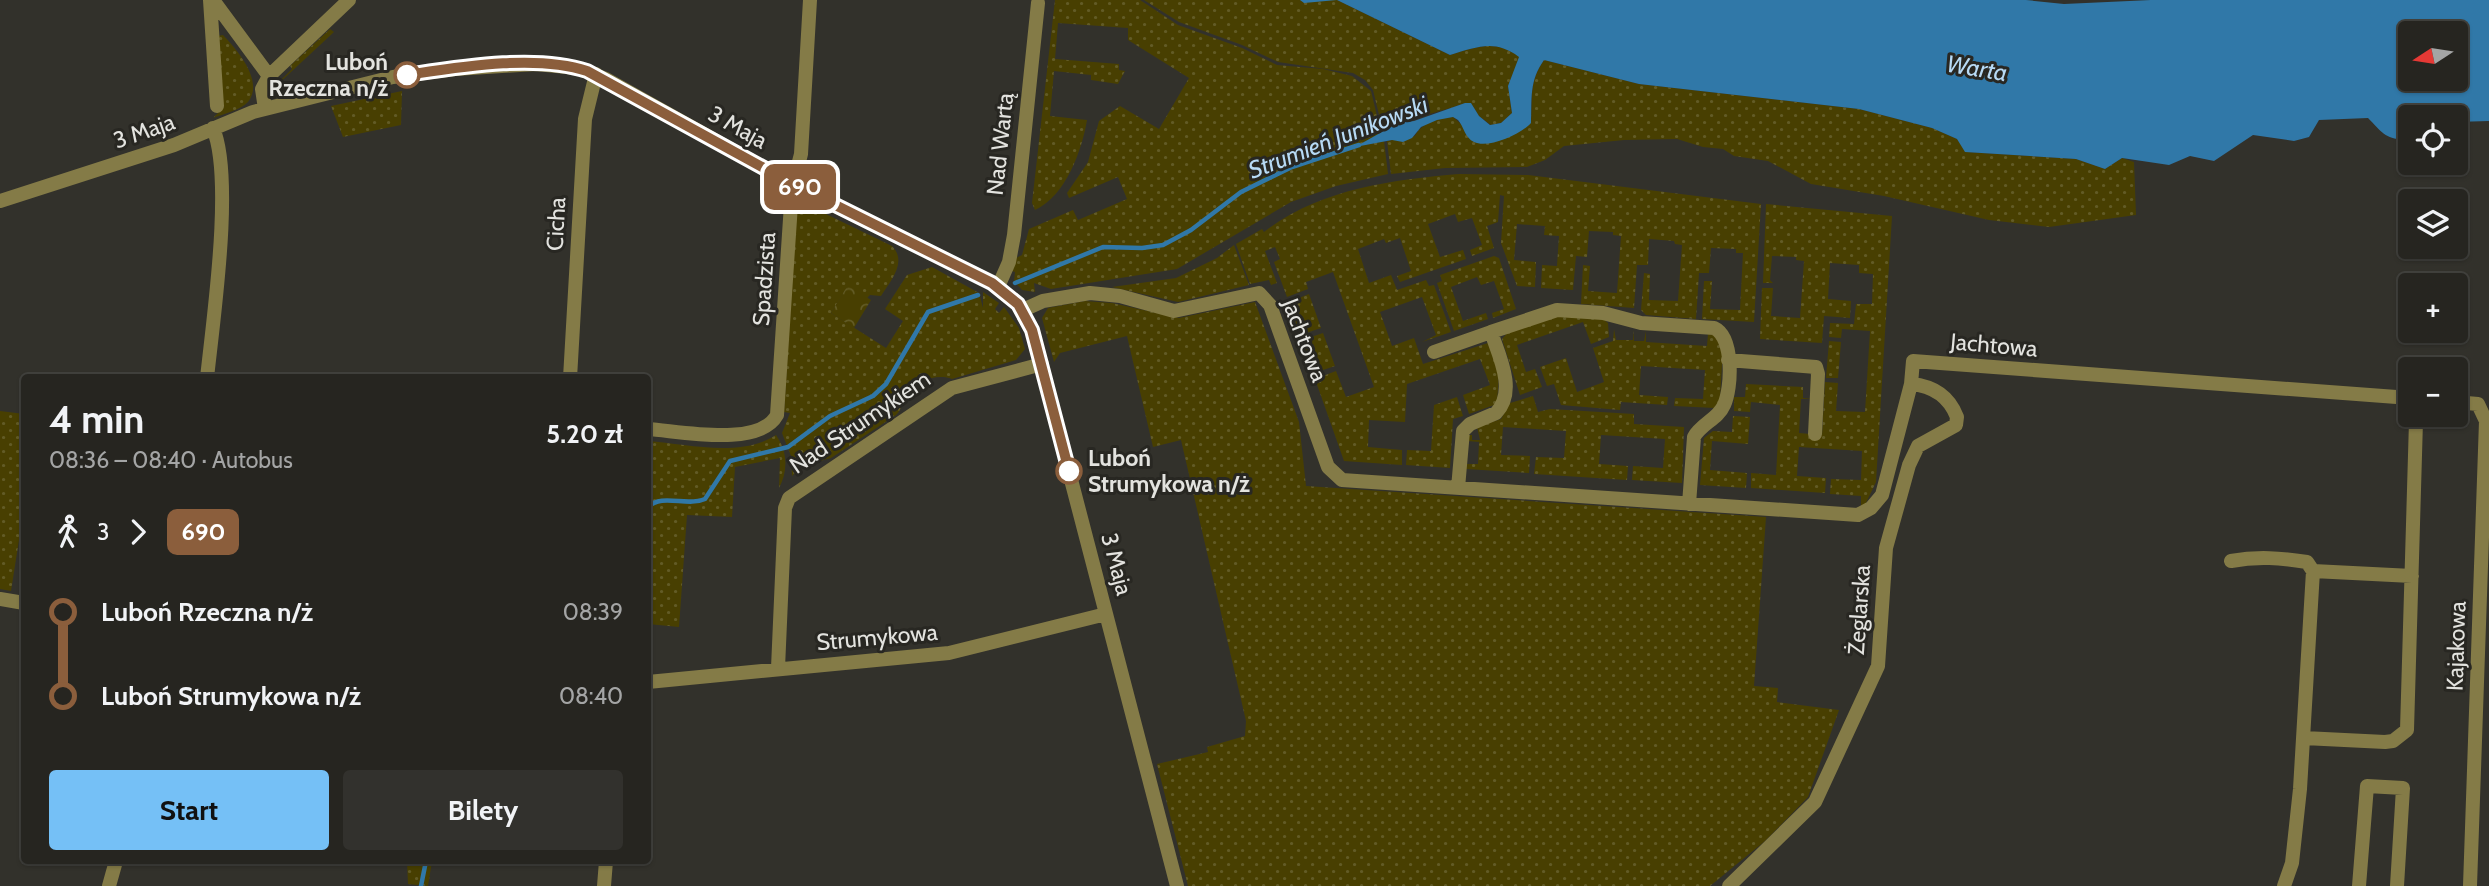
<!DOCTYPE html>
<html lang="pl">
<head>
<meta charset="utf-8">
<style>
	body { margin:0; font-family:Cabin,sans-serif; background:#32312d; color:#f1f3f6; height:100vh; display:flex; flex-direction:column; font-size:26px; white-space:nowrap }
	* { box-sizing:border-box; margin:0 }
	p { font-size:23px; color:#a4a5a5 }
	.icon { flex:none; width:38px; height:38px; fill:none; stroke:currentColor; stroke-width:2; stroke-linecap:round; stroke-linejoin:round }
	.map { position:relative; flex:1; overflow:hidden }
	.drawer { position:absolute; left:21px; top:374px; width:630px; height:490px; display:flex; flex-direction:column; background:#262520; border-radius:7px; box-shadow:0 2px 5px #0004,0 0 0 2px #42423e }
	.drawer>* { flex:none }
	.badge { padding:0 14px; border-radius:10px; font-size:24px; line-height:46px }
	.needle { width:46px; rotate:258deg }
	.controls { position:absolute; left:2398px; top:21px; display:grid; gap:14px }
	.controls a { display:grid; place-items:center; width:70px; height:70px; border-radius:7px; background:#262520; box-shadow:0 2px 5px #0004,0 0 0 2px #42423e; font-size:35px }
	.map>.badge { position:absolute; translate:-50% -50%; box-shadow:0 0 0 4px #fff }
	.legs { display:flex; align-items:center; gap:10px; height:77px; padding:0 28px; font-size:23px }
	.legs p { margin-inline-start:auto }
	.headline { display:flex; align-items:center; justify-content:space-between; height:119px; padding:0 28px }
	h1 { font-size:38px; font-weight:700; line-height:52px }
	.cta { display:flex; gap:14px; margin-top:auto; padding:14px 28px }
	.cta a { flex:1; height:80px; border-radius:7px; background:#75c0f6; color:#111; font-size:28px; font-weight:700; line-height:80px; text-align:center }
	.cta a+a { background:#32312d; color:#f1f3f6 }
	ul { padding:0 28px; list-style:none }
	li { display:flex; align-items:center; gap:24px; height:84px; font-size:26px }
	li i { display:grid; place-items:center; width:10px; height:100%; margin:0 9px; background:currentColor }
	li i::after { content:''; width:18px; height:18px; margin:-9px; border:5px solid; border-radius:50%; background:#262520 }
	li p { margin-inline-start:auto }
	li:first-child i { background:linear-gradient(#0000 50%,currentColor 0) }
	li:last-child i { background:linear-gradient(currentColor 50%,#0000 0) }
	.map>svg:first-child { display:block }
	.grass { fill:url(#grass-dots) }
	.forest { fill:url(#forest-crowns) }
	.water { fill:#3078a8; fill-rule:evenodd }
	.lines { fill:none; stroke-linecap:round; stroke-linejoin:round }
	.stream { stroke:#3078a8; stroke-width:4.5 }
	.minor { stroke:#847b47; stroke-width:14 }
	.line-1-casing { stroke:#fff; stroke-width:16 }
	.line-1 { stroke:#8b5e3c; stroke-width:10 }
	.stop-1-dot { fill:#fff; stroke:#8b5e3c; stroke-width:3.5 }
	.labels { text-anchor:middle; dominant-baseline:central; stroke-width:6; stroke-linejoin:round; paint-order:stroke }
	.stop-label { font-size:23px; font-weight:bold; fill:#e3e3df; stroke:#282722; text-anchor:end }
	.street-label { font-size:23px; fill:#e3e3df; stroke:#282722 }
	.water-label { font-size:24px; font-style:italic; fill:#b7daf5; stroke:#282722 }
</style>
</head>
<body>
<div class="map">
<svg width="2489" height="886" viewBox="0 0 2489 886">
	<defs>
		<pattern id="grass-dots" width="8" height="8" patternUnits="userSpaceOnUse" patternTransform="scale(1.75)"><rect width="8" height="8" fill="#483f01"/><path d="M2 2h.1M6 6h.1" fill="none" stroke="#625b26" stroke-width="1.8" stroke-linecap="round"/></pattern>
		<pattern id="forest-crowns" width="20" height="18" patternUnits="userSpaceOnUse" patternTransform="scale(1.75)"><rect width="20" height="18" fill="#483f01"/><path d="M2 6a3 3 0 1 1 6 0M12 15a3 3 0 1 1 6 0" fill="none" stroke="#625b26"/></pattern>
	</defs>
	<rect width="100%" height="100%" fill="#32312b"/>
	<path class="grass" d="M 1055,0 L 1140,0 L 1178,25 L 1242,48 L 1277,65 L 1323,69 L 1352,76 L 1371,91 L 1381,133 L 1358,146 L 1384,141 L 1388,174 L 1336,186 L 1291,202 L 1177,269 L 1051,289 L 1034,283 L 1035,292 L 1022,290 L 1014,281 L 1015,272 L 1012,271 L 1016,258 L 1022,255 L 1029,229 L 1073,210 L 1078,220 L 1127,199 L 1118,177 L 1069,198 L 1067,193 L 1088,162 L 1099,121 L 1120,106 L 1159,129 L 1189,78 L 1128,40 L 1128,28 L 1058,23 L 1055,59 L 1119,64 L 1119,70 L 1125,71 L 1118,84 L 1091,80 L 1091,75 L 1054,71 L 1050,116 L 1087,120 C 1082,150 1066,196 1035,210 L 1032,203 Z
		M 1144,0 L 1337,0 L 1450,55 C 1478,47 1494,39 1520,57 L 1508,86 L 1512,113 L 1501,123 L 1491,125 L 1479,116 L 1471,103 L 1465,103 C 1441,112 1403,119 1383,131 L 1373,90 L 1365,80 L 1353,73 L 1278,62 L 1242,45 L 1179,22 Z
		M 330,29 L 334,32 L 277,85 L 278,92 L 275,86 L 292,69 L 290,66 Z
		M 223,35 C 236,49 265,81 248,102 C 241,110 223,114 213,118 L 224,107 L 221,103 L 217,36 Z
		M 1544,60 L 1639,84 L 1859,109 L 1932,128 L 1957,139 L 1966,152 L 2076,159 L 2105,169 L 2122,158 L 2134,162 L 2136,215 L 2049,227 L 1989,220 L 1884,196 L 1811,184 L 1768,161 L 1734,156 L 1723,149 L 1703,147 L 1677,139 L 1624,140 L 1564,146 L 1545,160 L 1527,167 L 1445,168 L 1391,174 L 1387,141 L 1415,136 C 1421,123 1439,118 1453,117 L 1464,127 L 1466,134 L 1495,142 L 1531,123 C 1533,97 1528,84 1544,60 Z
		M 402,91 L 401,125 L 343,137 L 331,106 Z
		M 1459,174 L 1528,175 L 1761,204 L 1754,322 L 1702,319 L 1704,281 L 1712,281 L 1710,309 L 1740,310 L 1743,253 L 1736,253 L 1736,249 L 1711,248 L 1709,273 L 1699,273 L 1696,319 L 1646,315 L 1641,310 L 1644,273 L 1650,274 L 1649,300 L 1678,301 L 1682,245 L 1675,244 L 1674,241 L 1649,239 L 1648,265 L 1637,265 L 1634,308 L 1581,304 L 1583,265 L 1590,266 L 1588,291 L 1617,293 L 1621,236 L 1613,235 L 1613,232 L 1589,231 L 1587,257 L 1576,256 L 1573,290 L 1541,288 L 1542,265 L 1557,266 L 1559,236 L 1544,235 L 1545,226 L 1517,224 L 1514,260 L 1536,262 L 1535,287 L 1517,286 L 1501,243 L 1504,196 L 1500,195 L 1498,222 L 1487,226 L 1494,248 L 1472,256 L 1470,250 L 1482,245 L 1472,218 L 1458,222 L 1455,214 L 1428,224 L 1440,257 L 1463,250 L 1466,259 L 1400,282 L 1397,276 L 1411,271 L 1400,238 L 1386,243 L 1384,239 L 1358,249 L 1369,283 L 1391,275 L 1397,290 L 1426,280 L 1429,286 L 1434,285 L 1451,332 L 1422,342 L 1436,335 L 1422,297 L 1380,312 L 1392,346 L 1414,338 L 1423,364 L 1488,343 L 1499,373 L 1497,404 L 1469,414 L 1463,395 L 1490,385 L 1480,359 L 1407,384 L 1405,422 L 1369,420 L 1368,447 L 1402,450 L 1402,465 L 1344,461 L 1315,379 L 1336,371 L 1346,397 L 1374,387 L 1333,272 L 1306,282 L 1308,289 L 1287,297 L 1274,262 L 1280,259 L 1275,247 L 1265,251 L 1277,283 L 1271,285 L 1269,280 L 1250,284 L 1236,244 L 1262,229 L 1264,232 C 1319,189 1391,180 1459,174 Z
		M 797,200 L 892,246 C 908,262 890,281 881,296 L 870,295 L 867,298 L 848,286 L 831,313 L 886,348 L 903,321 L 885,309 L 907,275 L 932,267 L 979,293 L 983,308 L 983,292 L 999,303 L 995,309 L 999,313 L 1004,307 L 1019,328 L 1025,349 L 1016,360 L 952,379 C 937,373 916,381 906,395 C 901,402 903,408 896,415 L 831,458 L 802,466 L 792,476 L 791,456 L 782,433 L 790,413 L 784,412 Z
		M 1766,204 L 1892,216 L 1876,482 L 1864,507 L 1861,506 L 1861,496 L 1830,494 L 1831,479 L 1861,480 L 1862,451 L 1799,447 L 1797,476 L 1826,478 L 1825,493 L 1751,488 L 1751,473 L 1776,475 L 1780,405 L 1751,402 L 1750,412 L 1734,411 L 1734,397 L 1745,397 L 1746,384 L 1803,387 L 1803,398 L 1812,399 L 1801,399 L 1799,433 L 1822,435 L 1825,382 L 1838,383 L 1836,411 L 1865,412 L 1870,331 L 1842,329 L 1841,338 L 1829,337 L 1830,323 L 1854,324 L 1856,304 L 1872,304 L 1873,274 L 1859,273 L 1859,265 L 1830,263 L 1828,299 L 1851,301 L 1850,318 L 1824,316 L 1822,343 L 1760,339 L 1762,288 L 1773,288 L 1771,316 L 1800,318 L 1804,261 L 1796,260 L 1796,257 L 1772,256 L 1770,280 L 1773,283 L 1763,283 Z
		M 1234,245 L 1249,285 L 1178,302 L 1112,287 L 1176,278 L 1217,258 Z
		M 1494,256 L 1499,258 L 1516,309 L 1493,318 L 1492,313 L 1504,309 L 1494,281 L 1481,285 L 1477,277 L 1451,287 L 1463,321 L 1486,313 L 1488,319 L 1454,331 L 1437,283 L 1442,281 L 1440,275 Z
		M 1309,294 L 1321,328 L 1300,335 L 1289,302 Z
		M 1085,301 L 1112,303 L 1179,318 L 1255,302 L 1299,422 L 1306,486 L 1766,517 L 1754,686 L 1778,688 L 1777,702 L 1839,710 L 1808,797 L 1765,841 L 1710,886 L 1188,886 L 1157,764 L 1208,752 L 1207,747 L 1245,736 L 1246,721 L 1181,440 L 1153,447 L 1127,336 L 1060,353 L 1054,362 L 1042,318 L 1048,308 Z
		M 1553,316 L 1603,319 L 1608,323 L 1609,337 L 1591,344 L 1583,322 L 1517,345 L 1526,372 L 1535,369 L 1542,387 L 1520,395 L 1502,339 L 1508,332 Z
		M 1614,329 L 1616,340 L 1633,340 L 1634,330 L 1634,341 L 1644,341 L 1646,331 L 1646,342 L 1707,346 L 1708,334 L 1714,335 L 1723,346 L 1720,400 L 1715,408 L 1674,406 L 1675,398 L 1703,399 L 1705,370 L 1641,366 L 1639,395 L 1668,397 L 1667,405 L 1621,402 L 1620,410 L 1561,405 L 1554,384 L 1547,386 L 1540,367 L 1566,358 L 1577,392 L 1604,382 L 1593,348 L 1613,341 Z
		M 1323,333 L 1335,366 L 1314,373 L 1302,340 Z
		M 1829,341 L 1841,342 L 1838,378 L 1826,378 Z
		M 1533,396 L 1538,412 L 1550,409 L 1634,414 L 1634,424 L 1684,427 L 1682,483 L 1632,480 L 1633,466 L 1663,468 L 1665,439 L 1601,435 L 1599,464 L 1628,466 L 1627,480 L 1534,474 L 1536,457 L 1564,458 L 1566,431 L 1503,427 L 1501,455 L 1530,456 L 1529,473 L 1466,469 L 1467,464 L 1478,464 L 1479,442 L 1468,441 L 1469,435 L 1472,435 L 1472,440 L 1480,440 L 1477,427 L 1501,419 L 1510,403 Z
		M 1457,397 L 1463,416 L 1453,419 L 1450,468 L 1406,465 L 1407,450 L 1431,451 L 1434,405 Z
		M 0,411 L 24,414 L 24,508 L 11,591 L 0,589 Z
		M 1733,416 L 1750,417 L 1748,444 L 1712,441 L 1710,470 L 1747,473 L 1746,488 L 1700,485 L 1704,438 L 1713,431 L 1732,432 Z
		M 776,435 C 788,452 788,471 779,488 L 780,458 L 735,467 L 732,517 L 687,515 L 679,627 L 648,624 L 648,441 C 687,444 740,458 776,435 Z
		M 407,861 L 432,861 L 428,886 L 408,884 Z"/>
	<path class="forest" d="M 848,285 L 871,300 L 854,328 L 831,313 Z"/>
	<path class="water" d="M 1300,0 L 2026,0 L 2064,4 L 2151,0 L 2489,0 L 2489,121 L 2455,122 L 2455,117 L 2410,117 L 2410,139 C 2386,141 2383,133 2368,118 L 2319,120 L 2309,137 L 2294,141 L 2253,135 L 2214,161 L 2190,156 L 2169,165 L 2122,158 L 2105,169 L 2076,159 L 1965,152 L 1957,139 L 1932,128 L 1859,109 L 1639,84 L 1544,60 C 1529,81 1532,99 1531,123 C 1521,134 1488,149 1474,142 C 1465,138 1464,127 1458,120 L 1453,117 L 1437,120 L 1421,127 L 1412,138 L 1403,142 L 1392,140 L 1355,147 L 1398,123 L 1414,121 L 1465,103 L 1471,103 L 1479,116 L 1490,125 L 1501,123 L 1512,113 L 1508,86 L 1519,57 C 1494,39 1478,47 1450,55 L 1337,0 L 1304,3 ZM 2410,33 L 2455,33 L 2455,79 L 2410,79 Z"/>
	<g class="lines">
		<path class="stream" d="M 1015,283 L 1103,247 L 1142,248 L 1163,245 L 1191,230 L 1241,192 L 1292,167 L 1359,145
			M 648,507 C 662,493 687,507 705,499 L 730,461 L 788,447 L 830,416 L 873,396 L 886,384 L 928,312 L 978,295
			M 421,886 L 426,861"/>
		<path class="minor" d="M 210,0 L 217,106
			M 213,0 L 269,76
			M 265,109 L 262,89 L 269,76 L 349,0
			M 0,201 L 174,145 L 253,112 L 393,77 L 455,69 L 536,64 L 577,68 L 606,79 L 793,184 L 992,283 L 1018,304 L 1032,330 L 1177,886
			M 998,287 L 1009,262 L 1014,235 L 1038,3
			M 1023,310 L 1043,301 L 1090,293 L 1120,296 L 1174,311 L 1259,293 L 1270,305 L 1328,467 L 1342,480 L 1858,515 L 1871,508 L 1882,495 L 1911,384 L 1913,361 L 2410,398
			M 1434,352 L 1491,332
			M 1728,360 L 1816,367 L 1818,374 L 1815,434
			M 207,378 C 213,320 234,178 213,128
			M 570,378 L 585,119 L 596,74
			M 2455,402 L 2478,404 L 2486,421 L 2470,886
			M 648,429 C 680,431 759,448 777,415 L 792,189 L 801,154 L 810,0
			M 1458,488 L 1463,431 L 1470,424 L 1496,413 C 1517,391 1499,356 1491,332 L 1557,310 L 1603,313 L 1641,323 L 1714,328 C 1734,337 1732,388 1724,405 C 1718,419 1701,424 1694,437 L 1689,504
			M 2231,561 C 2258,556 2281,558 2307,562 L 2313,571 L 2300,789 L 2292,863 L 2284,886
			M 2313,571 L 2412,576
			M 0,599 L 24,603
			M 778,668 L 785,508 L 789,498 L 952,388 L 1042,364
			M 648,682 L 949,653 L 1106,614
			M 2304,738 L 2385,742 L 2393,741 L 2407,730 L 2416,421
			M 109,886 L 116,861
			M 604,886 L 606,861
			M 1729,886 L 1815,802 L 1878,666 L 1886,548 L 1909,465 L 1918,446 L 1956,425 L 1957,417 C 1949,396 1933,386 1911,384
			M 2359,886 L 2367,786 L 2403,788 L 2397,886"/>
	</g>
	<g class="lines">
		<defs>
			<path id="line-1" d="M 407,75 C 460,67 536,54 587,71 L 793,184 L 992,283 L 1018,304 L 1032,330 L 1069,471"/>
		</defs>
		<use href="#line-1" class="line-1-casing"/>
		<use href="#line-1" class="line-1"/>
	</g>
	<g class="stop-1-dot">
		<circle cx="407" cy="75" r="12"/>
		<circle cx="1069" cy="471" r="12"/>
	</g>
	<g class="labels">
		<g class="stop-label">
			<text x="388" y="62">Luboń<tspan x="388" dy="26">Rzeczna n/ż</tspan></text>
			<text x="1088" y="458" text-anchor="start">Luboń<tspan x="1088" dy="26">Strumykowa n/ż</tspan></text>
		</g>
		<g class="street-label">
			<text transform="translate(738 127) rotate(29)">3 Maja</text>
			<text transform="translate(144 131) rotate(-19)">3 Maja</text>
			<text transform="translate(1000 144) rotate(-84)">Nad Wartą</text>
			<text transform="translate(556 224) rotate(-87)">Cicha</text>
			<text transform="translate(764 279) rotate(-86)">Spadzista</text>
			<text transform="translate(1305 340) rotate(69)">Jachtowa</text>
			<text transform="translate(1994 345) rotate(5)">Jachtowa</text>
			<text transform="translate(860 422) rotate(-34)">Nad Strumykiem</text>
			<text transform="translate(1117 564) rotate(75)">3 Maja</text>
			<text transform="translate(1859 610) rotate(-86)">Żeglarska</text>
			<text transform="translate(877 637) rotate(-5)">Strumykowa</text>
			<text transform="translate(2456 646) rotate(-88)">Kajakowa</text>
		</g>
		<g class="water-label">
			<text transform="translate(1977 68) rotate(9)">Warta</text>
			<text transform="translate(1338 137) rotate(-21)">Strumień Junikowski</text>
		</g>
	</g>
</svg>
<div class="controls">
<a><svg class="needle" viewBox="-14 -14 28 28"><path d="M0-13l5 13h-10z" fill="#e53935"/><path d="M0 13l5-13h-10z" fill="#a4a5a5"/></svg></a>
<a><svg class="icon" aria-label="locate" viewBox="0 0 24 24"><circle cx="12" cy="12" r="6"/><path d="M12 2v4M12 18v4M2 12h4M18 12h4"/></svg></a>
<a><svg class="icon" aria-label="layers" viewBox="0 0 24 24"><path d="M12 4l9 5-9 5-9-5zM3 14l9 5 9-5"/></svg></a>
<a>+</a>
<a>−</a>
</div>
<b class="badge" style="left:800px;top:187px;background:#8b5e3c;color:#fff">690</b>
<section class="drawer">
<div class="headline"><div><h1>4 min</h1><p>08:36 – 08:40 · Autobus</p></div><b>5.20 zł</b></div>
<div class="legs"><svg class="icon" aria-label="walk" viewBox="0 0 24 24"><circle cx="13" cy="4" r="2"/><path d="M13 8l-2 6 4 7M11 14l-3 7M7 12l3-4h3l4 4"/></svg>3<svg class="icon" aria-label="forward" viewBox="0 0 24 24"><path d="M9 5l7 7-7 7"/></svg><b class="badge" style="background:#8b5e3c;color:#fff">690</b></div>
<ul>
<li><i style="color:#8b5e3c"></i><b>Luboń Rzeczna n/ż</b><p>08:39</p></li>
<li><i style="color:#8b5e3c"></i><b>Luboń Strumykowa n/ż</b><p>08:40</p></li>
</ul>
<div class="cta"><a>Start</a><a>Bilety</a></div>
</section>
</div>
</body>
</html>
